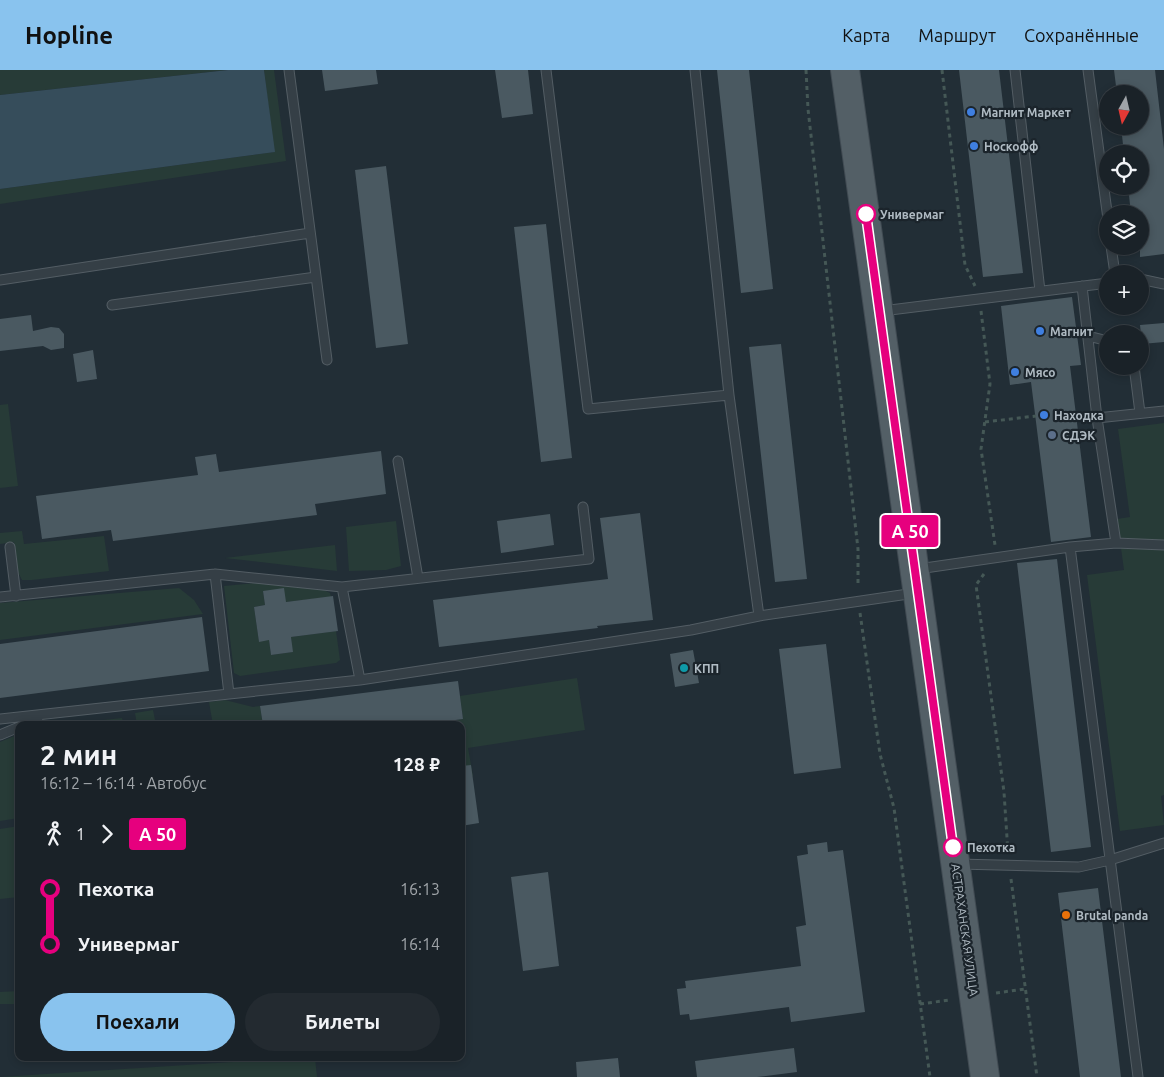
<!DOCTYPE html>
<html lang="ru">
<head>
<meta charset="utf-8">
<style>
	body { margin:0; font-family:Ubuntu,sans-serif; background:#232a30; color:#f1f3f6; height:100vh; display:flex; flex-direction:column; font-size:19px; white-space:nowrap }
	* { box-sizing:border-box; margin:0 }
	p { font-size:16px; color:#9fa4a8 }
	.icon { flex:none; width:28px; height:28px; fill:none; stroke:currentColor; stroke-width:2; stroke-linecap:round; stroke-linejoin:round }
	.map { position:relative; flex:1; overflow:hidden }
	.side { position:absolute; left:15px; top:651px; width:450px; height:340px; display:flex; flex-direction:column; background:#1a2228; border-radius:10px; box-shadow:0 2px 8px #0003,0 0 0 1px #383f45 }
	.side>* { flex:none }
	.badge { padding:0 10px; border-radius:4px; font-size:18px; line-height:32px }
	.needle { width:32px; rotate:188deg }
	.controls { position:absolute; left:1099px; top:15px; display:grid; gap:10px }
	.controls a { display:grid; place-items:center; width:50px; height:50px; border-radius:50%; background:#1a2228; box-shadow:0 2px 8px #0003,0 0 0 1px #383f45; font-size:25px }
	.map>.badge { position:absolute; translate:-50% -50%; box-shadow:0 0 0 2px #fff }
	.legs { display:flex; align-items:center; gap:8px; height:55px; padding:0 25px; font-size:16px }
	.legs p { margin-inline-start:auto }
	.head { display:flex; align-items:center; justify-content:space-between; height:85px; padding:0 25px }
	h1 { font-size:28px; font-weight:600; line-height:38px }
	.cta { display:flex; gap:10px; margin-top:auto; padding:10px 25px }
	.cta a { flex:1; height:58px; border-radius:30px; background:#89c3ee; color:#111; font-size:20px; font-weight:600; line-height:58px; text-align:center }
	.cta a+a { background:#232a30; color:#f1f3f6 }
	ul { padding:0 25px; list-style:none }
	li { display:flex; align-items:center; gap:18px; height:55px; font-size:19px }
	li i { display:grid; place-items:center; width:8px; height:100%; margin:0 6px; background:currentColor }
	li i::after { content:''; width:12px; height:12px; margin:-6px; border:4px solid; border-radius:50%; background:#1a2228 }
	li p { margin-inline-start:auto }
	li:first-child i { background:linear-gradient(#0000 50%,currentColor 0) }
	li:last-child i { background:linear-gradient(currentColor 50%,#0000 0) }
	header { display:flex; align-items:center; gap:30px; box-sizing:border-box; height:70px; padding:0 25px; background:#89c3ee; color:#111 }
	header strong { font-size:24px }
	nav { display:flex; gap:28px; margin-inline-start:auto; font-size:18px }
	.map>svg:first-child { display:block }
	.green { fill:#273b37 }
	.water { fill:#364d5b }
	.building { fill:#4a5961 }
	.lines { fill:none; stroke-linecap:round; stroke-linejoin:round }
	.service-casing { stroke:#535d64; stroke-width:11 }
	.primary-casing { stroke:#414b53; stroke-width:30 }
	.path { stroke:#455856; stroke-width:3; stroke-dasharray:4 4; stroke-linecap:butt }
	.service { stroke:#353f46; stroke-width:9 }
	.primary { stroke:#535f66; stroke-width:28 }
	.line-1-casing { stroke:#fff; stroke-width:11 }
	.line-1 { stroke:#e6007e; stroke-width:8 }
	.shop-dot { fill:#3f7fe0; stroke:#1b242b; stroke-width:2 }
	.stop-1-dot { fill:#fff; stroke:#e6007e; stroke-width:2.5 }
	.service-dot { fill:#5c6f8a; stroke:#1b242b; stroke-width:2 }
	.culture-dot { fill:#0f9aa8; stroke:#1b242b; stroke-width:2 }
	.food-dot { fill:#e8710a; stroke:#1b242b; stroke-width:2 }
	.labels { text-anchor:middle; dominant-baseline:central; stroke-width:4.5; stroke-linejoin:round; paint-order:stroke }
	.poi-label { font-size:12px; font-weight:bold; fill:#b0bbc3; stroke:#1b242b; text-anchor:start }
	.stop-label { font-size:12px; font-weight:bold; fill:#b0bbc3; stroke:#1b242b; text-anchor:start }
	.street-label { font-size:12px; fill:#b0bbc3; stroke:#1b242b }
</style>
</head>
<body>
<header>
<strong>Hopline</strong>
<nav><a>Карта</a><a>Маршрут</a><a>Сохранённые</a></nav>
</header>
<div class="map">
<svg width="1164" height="1007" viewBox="0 0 1164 1007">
	<rect width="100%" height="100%" fill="#222e36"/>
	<path class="green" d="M 0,0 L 228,0 L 0,25 Z
		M 264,0 L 274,0 L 286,91 L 0,134 L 0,119 L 274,82 Z
		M 8,334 L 18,416 L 0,418 L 0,335 Z
		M 1164,353 L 1164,725 L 1161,726 L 1164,755 L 1120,761 L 1087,505 L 1124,500 L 1117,449 L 1130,447 L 1118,359 Z
		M 396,451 L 401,496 L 386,500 L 349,501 L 346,457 Z
		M 22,461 L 24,474 L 104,466 L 109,501 L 32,510 L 22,510 L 17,500 L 14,472 L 0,474 L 0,463 Z
		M 335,475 L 337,501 L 225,488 Z
		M 265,512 L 320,518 L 330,523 L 331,527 L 286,532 L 263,521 L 265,535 L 254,537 L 259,571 L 269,570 L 271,585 L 292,582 L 291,567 L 336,561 L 340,590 L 336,593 L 240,606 L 234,603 L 224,516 Z
		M 179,518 L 194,530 L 203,544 L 0,570 L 0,533 Z
		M 577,608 L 585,660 L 468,678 L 473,706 L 461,708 L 461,655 L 417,655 L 463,649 L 460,626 Z
		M 225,630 L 253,637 L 260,636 L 263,655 L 213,655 L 209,632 Z
		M 153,640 L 156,655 L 137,655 L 135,643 Z
		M 122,648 L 124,655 L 58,655 Z
		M 19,664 L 19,748 L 0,751 L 0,672 Z
		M 19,756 L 19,827 L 0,829 L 0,759 Z
		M 19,921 L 19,934 L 0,934 L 0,922 Z
		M 294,988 L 315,988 L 317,1007 L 0,1007 Z"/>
	<path class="water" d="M 228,0 L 264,0 L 275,82 L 0,119 L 0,25 Z"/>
	<path class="building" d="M 322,0 L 376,0 L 378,14 L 325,21 Z
		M 495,0 L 528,0 L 533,44 L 502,48 Z
		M 717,0 L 749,0 L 773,219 L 741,223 Z
		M 959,0 L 999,0 L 1023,203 L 983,207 Z
		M 1114,0 L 1155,0 L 1164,79 L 1164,184 L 1140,187 L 1140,144 L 1131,144 L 1128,116 L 1140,116 L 1140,84 L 1124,84 L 1121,56 L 1140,56 L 1140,24 L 1117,24 Z
		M 386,96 L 408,274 L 376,278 L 355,100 Z
		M 546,154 L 572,388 L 541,392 L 514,157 Z
		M 1072,227 L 1081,295 L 1070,296 L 1091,467 L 1051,472 L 1031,312 L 1010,315 L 1001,236 Z
		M 31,245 L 33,261 L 51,257 L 59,258 L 64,264 L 64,278 L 51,280 L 43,276 L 0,281 L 0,249 Z
		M 1164,253 L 1164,272 L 1142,274 L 1140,255 Z
		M 781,274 L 807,509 L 775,512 L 749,277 Z
		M 93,280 L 97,309 L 77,312 L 73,284 Z
		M 381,381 L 386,424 L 315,434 L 317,445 L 113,471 L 111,460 L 42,469 L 36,426 L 198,405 L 195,387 L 216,384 L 219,402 Z
		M 640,443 L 653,550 L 597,556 L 598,558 L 439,577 L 433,530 L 608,509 L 600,448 Z
		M 550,444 L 554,475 L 501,483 L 497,451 Z
		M 1057,489 L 1091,777 L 1051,782 L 1017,493 Z
		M 284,518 L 286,532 L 333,526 L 338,561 L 291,567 L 293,582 L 271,585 L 269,570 L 259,572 L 254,537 L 265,535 L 263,521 Z
		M 202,547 L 209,601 L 0,628 L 0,574 Z
		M 826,574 L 841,698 L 794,704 L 779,579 Z
		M 693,580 L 699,613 L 675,617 L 670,584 Z
		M 458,611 L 463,649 L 417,655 L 263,655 L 260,636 Z
		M 471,695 L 479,753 L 461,756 L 461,696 Z
		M 827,772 L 828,782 L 843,780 L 865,942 L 791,952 L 789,937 L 690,950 L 689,944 L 680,945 L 677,919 L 686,918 L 685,911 L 801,896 L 796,857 L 806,855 L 797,786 L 808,784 L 807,775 Z
		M 548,802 L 559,896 L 523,901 L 511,807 Z
		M 1098,818 L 1121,1007 L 1080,1007 L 1058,823 Z
		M 794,978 L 797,1002 L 757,1007 L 697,1007 L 695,991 Z
		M 618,988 L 620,1007 L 577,1007 L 576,992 Z"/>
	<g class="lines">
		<defs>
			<path id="service" d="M 289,0 L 327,290
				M 546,0 L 588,339 L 729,325 L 695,0
				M 1015,0 L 1040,221
				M 1088,0 L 1108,149
				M 1111,176 L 1115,204
				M 1140,209 L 1164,214
				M 0,210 L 310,163
				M 1082,216 L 1097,348 L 1116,473
				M 112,235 L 316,207
				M 882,241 L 1108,213
				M 1088,266 L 1108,271
				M 1134,296 L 1140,343
				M 729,325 L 759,546
				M 1097,348 L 1164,341
				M 398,391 L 418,508
				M 10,477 L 16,526
				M 1070,477 L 1116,473 L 1164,475
				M 918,499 L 1070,477 L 1138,1007
				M 342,517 L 589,489 L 583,437
				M 0,527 L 215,504 L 342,517 L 360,610 L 229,624 L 215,504
				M 360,610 L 691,560 L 759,546 L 915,523
				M 0,649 L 229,624
				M 23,655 L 38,648
				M 0,665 L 19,657
				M 958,794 L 1079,797 L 1110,790 L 1164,773"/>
			<path id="primary" d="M 845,0 L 985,1007"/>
		</defs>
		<use href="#service" class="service-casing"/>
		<use href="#primary" class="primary-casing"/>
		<path class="path" d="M 806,0 L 808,39 L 858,479 L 858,517
			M 942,0 L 965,195 L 975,216
			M 981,241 L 990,314 L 981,379 L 995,475
			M 985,352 L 1036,346
			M 984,504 L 976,515 L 1004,722 L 1008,783
			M 860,543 L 880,684 L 894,738 L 930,1007
			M 1011,809 L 1037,1007
			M 996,923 L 1025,919
			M 920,934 L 950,930"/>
		<use href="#service" class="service"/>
		<use href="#primary" class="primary"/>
	</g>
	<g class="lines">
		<defs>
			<path id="line-1" d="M 866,144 L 953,777"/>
		</defs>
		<use href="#line-1" class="line-1-casing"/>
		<use href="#line-1" class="line-1"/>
	</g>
	<g class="shop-dot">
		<circle cx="971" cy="42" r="5"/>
		<circle cx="974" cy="76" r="5"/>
		<circle cx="1040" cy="261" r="5"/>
		<circle cx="1015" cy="302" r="5"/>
		<circle cx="1044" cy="345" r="5"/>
	</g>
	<g class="stop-1-dot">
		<circle cx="866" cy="144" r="9"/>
		<circle cx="953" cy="777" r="9"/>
	</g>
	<circle class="service-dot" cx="1052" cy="365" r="5"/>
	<circle class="culture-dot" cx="684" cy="598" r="5"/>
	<circle class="food-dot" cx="1066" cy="845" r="5"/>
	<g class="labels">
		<g class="poi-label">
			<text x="981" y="42">Магнит Маркет</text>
			<text x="984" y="76">Носкофф</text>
			<text x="1050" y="261">Магнит</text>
			<text x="1025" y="302">Мясо</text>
			<text x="1054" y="345">Находка</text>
			<text x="1062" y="365">СДЭК</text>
			<text x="694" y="598">КПП</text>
			<text x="1076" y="845">Brutal panda</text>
		</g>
		<g class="stop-label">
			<text x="880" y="144">Универмаг</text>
			<text x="967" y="777">Пехотка</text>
		</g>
		<g class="street-label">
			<text transform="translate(965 860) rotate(82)">АСТРАХАНСКАЯ УЛИЦА</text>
		</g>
	</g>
</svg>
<div class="controls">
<a><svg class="needle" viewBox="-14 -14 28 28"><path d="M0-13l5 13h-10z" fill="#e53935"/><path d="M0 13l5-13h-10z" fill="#9fa4a8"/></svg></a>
<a><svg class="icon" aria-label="locate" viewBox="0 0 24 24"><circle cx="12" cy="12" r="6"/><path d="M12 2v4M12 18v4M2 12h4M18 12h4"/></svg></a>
<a><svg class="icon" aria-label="layers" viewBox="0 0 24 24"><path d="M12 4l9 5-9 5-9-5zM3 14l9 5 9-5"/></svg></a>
<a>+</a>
<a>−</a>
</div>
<b class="badge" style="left:910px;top:461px;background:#e6007e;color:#fff">А 50</b>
<section class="side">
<div class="head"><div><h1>2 мин</h1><p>16:12 – 16:14 · Автобус</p></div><b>128 ₽</b></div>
<div class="legs"><svg class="icon" aria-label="walk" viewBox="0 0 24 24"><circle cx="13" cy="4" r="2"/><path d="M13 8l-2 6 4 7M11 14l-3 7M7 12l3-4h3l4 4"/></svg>1<svg class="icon" aria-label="forward" viewBox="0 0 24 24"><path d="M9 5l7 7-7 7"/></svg><b class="badge" style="background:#e6007e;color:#fff">А 50</b></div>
<ul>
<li><i style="color:#e6007e"></i><b>Пехотка</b><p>16:13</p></li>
<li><i style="color:#e6007e"></i><b>Универмаг</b><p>16:14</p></li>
</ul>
<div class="cta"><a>Поехали</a><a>Билеты</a></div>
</section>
</div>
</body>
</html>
